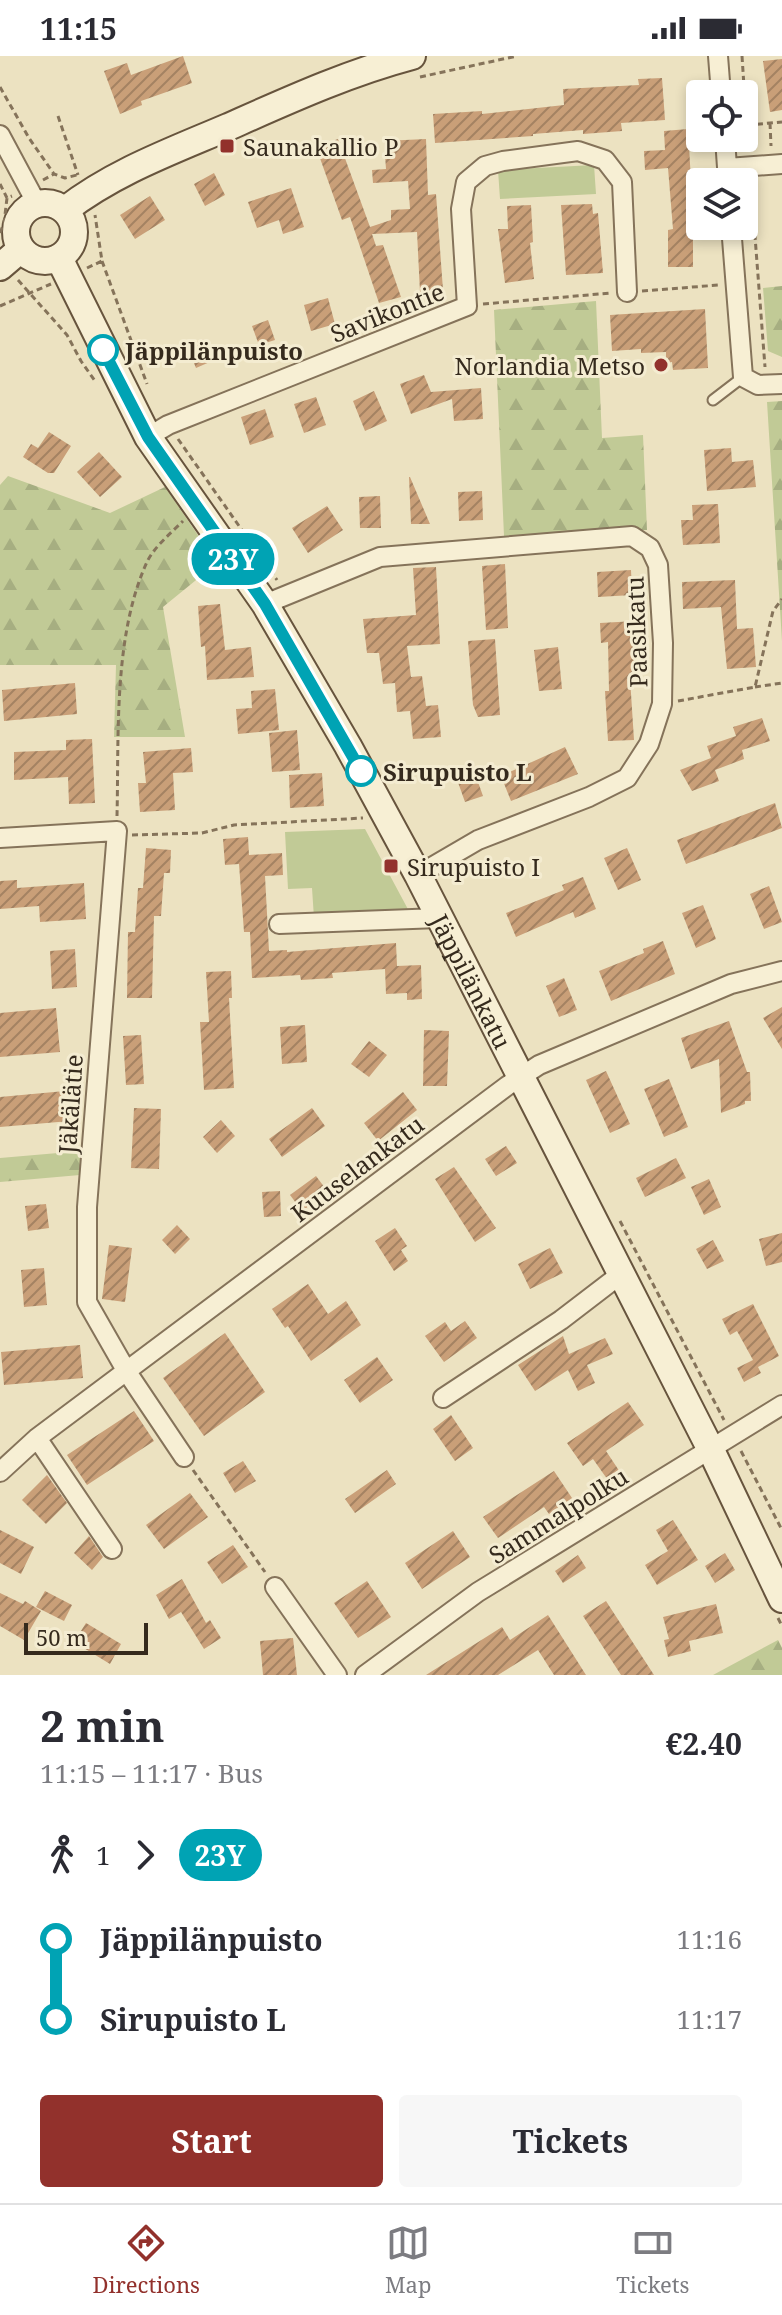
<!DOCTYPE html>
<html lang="en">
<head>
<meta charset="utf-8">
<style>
	body { margin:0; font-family:"Noto Serif",serif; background:#f7f7f7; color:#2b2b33; height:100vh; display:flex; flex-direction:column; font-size:30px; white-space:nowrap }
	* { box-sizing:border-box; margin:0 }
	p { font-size:26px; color:#7c7c81 }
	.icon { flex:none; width:44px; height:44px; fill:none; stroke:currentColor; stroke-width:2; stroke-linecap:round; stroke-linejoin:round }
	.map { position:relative; height:1619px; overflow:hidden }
	.drawer { display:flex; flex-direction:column; background:#fff; flex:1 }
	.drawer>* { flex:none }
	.badge { padding:0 16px; border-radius:26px; font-size:28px; line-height:52px }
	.buttons { position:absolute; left:686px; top:24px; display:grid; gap:16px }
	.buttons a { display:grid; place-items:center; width:72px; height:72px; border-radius:8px; background:#fff; box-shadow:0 4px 12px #0003; font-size:40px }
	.scale { position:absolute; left:24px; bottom:20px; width:124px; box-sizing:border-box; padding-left:8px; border:4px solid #352a1d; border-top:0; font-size:22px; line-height:28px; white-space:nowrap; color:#352a1d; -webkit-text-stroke:6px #f4ecd1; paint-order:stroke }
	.map>.badge { position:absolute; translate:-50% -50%; box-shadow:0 0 0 4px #fff }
	.legs { display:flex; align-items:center; gap:12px; height:88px; padding:0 40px; font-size:26px }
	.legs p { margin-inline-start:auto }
	.head { display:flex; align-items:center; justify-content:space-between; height:136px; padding:0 40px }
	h1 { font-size:44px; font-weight:700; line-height:60px }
	.primary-button { display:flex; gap:16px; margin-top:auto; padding:16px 40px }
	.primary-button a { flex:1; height:92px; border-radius:8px; background:#92312c; color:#fff; font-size:32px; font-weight:700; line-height:92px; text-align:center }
	.primary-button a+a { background:#f7f7f7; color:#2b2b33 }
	ul { padding:0 40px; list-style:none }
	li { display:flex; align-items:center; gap:28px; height:80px; font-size:30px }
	li i { display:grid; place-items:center; width:12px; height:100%; margin:0 10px; background:currentColor }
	li i::after { content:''; width:20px; height:20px; margin:-10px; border:6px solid; border-radius:50%; background:#fff }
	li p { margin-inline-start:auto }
	li:first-child i { background:linear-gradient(#0000 50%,currentColor 0) }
	li:last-child i { background:linear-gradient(currentColor 50%,#0000 0) }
	.status { display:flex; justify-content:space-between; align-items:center; height:56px; padding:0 40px; background:#fff; direction:ltr }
	.status svg { height:22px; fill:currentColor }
	.tab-bar { display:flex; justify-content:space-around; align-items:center; height:112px; border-top:2px solid #e1e1e2; background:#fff; font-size:22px; color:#7c7c81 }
	.tab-bar a { display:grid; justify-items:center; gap:4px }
	.tab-bar .current { color:#92312c }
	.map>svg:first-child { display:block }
	.green { fill:#c1ca96 }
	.forest { fill:url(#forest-firs) }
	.building { fill:url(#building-hatch) }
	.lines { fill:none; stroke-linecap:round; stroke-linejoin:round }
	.lane-casing { stroke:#85735a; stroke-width:13 }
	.street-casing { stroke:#85735a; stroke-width:22 }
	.secondary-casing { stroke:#67543d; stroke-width:30 }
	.path { stroke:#85735a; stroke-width:3; stroke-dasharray:6 4; stroke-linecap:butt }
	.lane { stroke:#f7efd4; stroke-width:9 }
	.street { stroke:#f7efd4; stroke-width:18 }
	.secondary { stroke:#f7efd4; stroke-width:26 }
	.line-1-casing { stroke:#fff; stroke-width:18 }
	.line-1 { stroke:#00a3b4; stroke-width:12 }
	.poi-dot { fill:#92312c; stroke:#f4ecd1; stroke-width:3 }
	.stop-1-dot { fill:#fff; stroke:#00a3b4; stroke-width:4 }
	.labels { text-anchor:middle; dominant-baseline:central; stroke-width:6; stroke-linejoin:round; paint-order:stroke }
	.poi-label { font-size:24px; fill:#352a1d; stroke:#f4ecd1; text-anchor:start }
	.street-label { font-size:24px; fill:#352a1d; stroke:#f4ecd1 }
	.stop-label { font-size:24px; font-weight:bold; fill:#352a1d; stroke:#f4ecd1; text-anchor:start }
</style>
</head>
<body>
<div class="status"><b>11:15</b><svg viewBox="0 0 49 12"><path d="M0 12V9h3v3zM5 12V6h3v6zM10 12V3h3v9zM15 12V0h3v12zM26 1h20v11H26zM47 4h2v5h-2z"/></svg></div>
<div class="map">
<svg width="782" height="1619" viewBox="0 0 782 1619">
	<defs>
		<pattern id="forest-firs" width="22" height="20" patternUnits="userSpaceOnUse" patternTransform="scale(2)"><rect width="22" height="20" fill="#c1ca96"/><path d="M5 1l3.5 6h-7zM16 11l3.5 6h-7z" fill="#a6ae81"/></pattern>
		<pattern id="building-hatch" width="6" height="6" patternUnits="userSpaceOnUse" patternTransform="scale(2)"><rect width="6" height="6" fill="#c99f78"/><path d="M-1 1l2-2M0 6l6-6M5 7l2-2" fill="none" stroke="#a48262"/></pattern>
	</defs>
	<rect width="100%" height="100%" fill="#ece2c1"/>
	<path class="green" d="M 594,109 L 596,138 L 500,143 L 498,114 Z
		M 365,773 L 410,857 L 314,862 L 312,832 L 288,833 L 285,776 Z"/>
	<path class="forest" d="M 782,230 L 782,301 L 768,295 L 763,232 Z
		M 596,245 L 602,382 L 643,379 L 647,474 L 504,480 L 494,254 Z
		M 782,345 L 782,585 L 767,346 Z
		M 8,420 L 110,457 L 165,431 L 217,507 L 163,551 L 185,681 L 114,681 L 116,609 L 0,609 L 0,429 Z
		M 81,1095 L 80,1119 L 0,1126 L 0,1102 Z
		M 778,1584 L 782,1592 L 782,1619 L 713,1619 Z"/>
	<path class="building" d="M 183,0 L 192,27 L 141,45 L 142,49 L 120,58 L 104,15 L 127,7 L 131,19 Z
		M 782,3 L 782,54 L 770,56 L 763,5 Z
		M 662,22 L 665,64 L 621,67 L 622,75 L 583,78 L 583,74 L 533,78 L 533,80 L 435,87 L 433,58 L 482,55 L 482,58 L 564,49 L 563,33 L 639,29 L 638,23 Z
		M 688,73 L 693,159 L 693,211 L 668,211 L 668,174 L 673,173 L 668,112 L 645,114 L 644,95 L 665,94 L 664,75 Z
		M 338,83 L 370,171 L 391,164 L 391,154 L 410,153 L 408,125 L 373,127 L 372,114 L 386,113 L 384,85 L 426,83 L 428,139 L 436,138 L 443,234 L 420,236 L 417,176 L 372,178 L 376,190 L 383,189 L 401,241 L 379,247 L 350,161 L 342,164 L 316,91 Z
		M 214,117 L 225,139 L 205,150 L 194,128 Z
		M 291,132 L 304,171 L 283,178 L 279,164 L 257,172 L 248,146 Z
		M 150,140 L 165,164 L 135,183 L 120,159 Z
		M 592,148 L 593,158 L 598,157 L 603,217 L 566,219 L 561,149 Z
		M 531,149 L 533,186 L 530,187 L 534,223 L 505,227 L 498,173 L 508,173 L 507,150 Z
		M 328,242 L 335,268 L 311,275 L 304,249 Z
		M 705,253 L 708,312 L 673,314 L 672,306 L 666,307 L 666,296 L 641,297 L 641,293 L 612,295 L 610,259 Z
		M 268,264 L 275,284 L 259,289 L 252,270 Z
		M 203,283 L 212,305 L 196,312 L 187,290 Z
		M 424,319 L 431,336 L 481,332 L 483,363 L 454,365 L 452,343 L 411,358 L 400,328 Z
		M 374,335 L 387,365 L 365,375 L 353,345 Z
		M 316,341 L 326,369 L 304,377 L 294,348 Z
		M 265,353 L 274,381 L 250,389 L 241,361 Z
		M 49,376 L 71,390 L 54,417 L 48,417 L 23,401 L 31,388 L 38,392 Z
		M 731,392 L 732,406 L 753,404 L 756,431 L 707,435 L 704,394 Z
		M 99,396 L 122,421 L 100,441 L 77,416 Z
		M 409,421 L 410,421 L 430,468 L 411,468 Z
		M 482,435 L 483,464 L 459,465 L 458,436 Z
		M 380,440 L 381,472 L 360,472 L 359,441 Z
		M 718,448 L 720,487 L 683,489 L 681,464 L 693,464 L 692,449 Z
		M 327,450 L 343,474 L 308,497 L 292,472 Z
		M 505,508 L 508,572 L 486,574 L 482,510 Z
		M 436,511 L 440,588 L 407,590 L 411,621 L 422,620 L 426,650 L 438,649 L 441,681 L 413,683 L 410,655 L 397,656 L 395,627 L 383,628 L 379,597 L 367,597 L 363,563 L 416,559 L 413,512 Z
		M 631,514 L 632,539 L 598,541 L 597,516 Z
		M 735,524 L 737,573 L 753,572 L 756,611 L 727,613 L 721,551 L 683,553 L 682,526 Z
		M 220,548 L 225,594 L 251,591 L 254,621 L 207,624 L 205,590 L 201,591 L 198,550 Z
		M 636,565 L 637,621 L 630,622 L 634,684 L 608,685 L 605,635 L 609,635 L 608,586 L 601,587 L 600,567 Z
		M 495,583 L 500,659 L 478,661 L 473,649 L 468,585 Z
		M 558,591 L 562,633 L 539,635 L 534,594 Z
		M 75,627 L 77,658 L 4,665 L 2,634 Z
		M 275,633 L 279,674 L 238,678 L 236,653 L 252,652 L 251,635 Z
		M 762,662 L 770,685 L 742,694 L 744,703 L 715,714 L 719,725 L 692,735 L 680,714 L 711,702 L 707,690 L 736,680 L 733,671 Z
		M 297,674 L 300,714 L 272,716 L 269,677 Z
		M 92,683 L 95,747 L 69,748 L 68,721 L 14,724 L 14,696 L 66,694 L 66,684 Z
		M 565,691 L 578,718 L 511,745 L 501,720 Z
		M 191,692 L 193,716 L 173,717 L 175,754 L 140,756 L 138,727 L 146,727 L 143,696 Z
		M 473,712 L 483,740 L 465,746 L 455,718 Z
		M 322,717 L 324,750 L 290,752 L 289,719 Z
		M 775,747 L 782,772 L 686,808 L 677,784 Z
		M 248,781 L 249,799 L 282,797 L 283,819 L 265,820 L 269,895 L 287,894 L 287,896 L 396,887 L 397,910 L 421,909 L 422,943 L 407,944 L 407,937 L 386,938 L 385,913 L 332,917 L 333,922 L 301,924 L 300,919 L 252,922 L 250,876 L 244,876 L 239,808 L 225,809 L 223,783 Z
		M 146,792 L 171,794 L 170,817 L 164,817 L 161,860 L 154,860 L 152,942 L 127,942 L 128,876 L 135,876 L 138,832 L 143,832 Z
		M 627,792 L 641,824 L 618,834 L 604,802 Z
		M 583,821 L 596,853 L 575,862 L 573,856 L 516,881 L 506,857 L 564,834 L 562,829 Z
		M 17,824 L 17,832 L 84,827 L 86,863 L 40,866 L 39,850 L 0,853 L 0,825 Z
		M 769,830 L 782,866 L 764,873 L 750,838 Z
		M 703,849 L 716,883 L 696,892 L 682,857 Z
		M 663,885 L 675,918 L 611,945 L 599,915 L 644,897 L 643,893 Z
		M 75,893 L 77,931 L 52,933 L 50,895 Z
		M 231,915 L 232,942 L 229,942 L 234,1032 L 204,1034 L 200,966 L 209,966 L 206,916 Z
		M 564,922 L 577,954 L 559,961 L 546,930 Z
		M 782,951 L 782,993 L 763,962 Z
		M 56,952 L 60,996 L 0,1001 L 0,957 Z
		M 729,965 L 747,1016 L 750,1016 L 751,1045 L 745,1045 L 745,1048 L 721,1057 L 719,1003 L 691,1013 L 681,982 Z
		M 305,969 L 307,1006 L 282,1008 L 280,971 Z
		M 424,974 L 449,975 L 447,1030 L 423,1030 Z
		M 141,979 L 144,1028 L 126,1029 L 123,980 Z
		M 369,985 L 387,999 L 369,1021 L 351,1008 Z
		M 606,1015 L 630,1068 L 610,1077 L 586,1024 Z
		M 669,1023 L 688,1071 L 664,1081 L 644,1033 Z
		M 65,1035 L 65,1049 L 69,1049 L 70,1065 L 0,1071 L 0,1041 Z
		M 403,1036 L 417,1054 L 378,1085 L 364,1067 Z
		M 134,1052 L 161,1053 L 159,1113 L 131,1112 Z
		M 312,1052 L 325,1070 L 282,1101 L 269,1083 Z
		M 221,1064 L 235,1080 L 217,1097 L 203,1081 Z
		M 506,1090 L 517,1107 L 496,1120 L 485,1103 Z
		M 676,1102 L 686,1122 L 645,1141 L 636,1122 Z
		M 454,1111 L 496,1172 L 475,1186 L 435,1123 Z
		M 316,1120 L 328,1136 L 302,1155 L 290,1139 Z
		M 709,1123 L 721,1151 L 704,1159 L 691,1131 Z
		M 280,1135 L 281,1160 L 264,1161 L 262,1136 Z
		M 46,1148 L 49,1172 L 28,1175 L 25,1150 Z
		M 177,1169 L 190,1183 L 175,1198 L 162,1184 Z
		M 395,1172 L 407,1190 L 401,1194 L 408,1205 L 394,1215 L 375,1185 Z
		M 782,1177 L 782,1206 L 766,1210 L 759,1183 Z
		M 713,1184 L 724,1205 L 707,1213 L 696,1193 Z
		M 109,1189 L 132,1192 L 125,1246 L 102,1243 Z
		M 550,1192 L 563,1217 L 530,1233 L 518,1208 Z
		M 44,1212 L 47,1249 L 24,1251 L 21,1214 Z
		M 308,1228 L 328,1258 L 346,1245 L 361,1269 L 311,1305 L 288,1270 L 285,1272 L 272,1253 Z
		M 753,1248 L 779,1300 L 758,1311 L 761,1317 L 744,1326 L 737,1312 L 753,1304 L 737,1275 L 730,1279 L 722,1263 Z
		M 465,1265 L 477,1282 L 444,1306 L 425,1280 L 445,1266 L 451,1275 Z
		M 225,1277 L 265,1336 L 204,1380 L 163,1322 Z
		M 563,1280 L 569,1298 L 605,1282 L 613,1298 L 587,1309 L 595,1327 L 578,1335 L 568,1314 L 535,1335 L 518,1309 Z
		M 80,1289 L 83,1322 L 4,1329 L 1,1296 Z
		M 377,1301 L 393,1324 L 360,1347 L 344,1324 Z
		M 628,1346 L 644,1369 L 606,1395 L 622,1419 L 610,1427 L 593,1403 L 583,1410 L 567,1387 Z
		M 134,1355 L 154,1385 L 87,1429 L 67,1399 Z
		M 451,1359 L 473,1392 L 455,1405 L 433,1373 Z
		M 243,1405 L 256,1425 L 235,1437 L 223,1417 Z
		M 387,1414 L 396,1428 L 355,1457 L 345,1443 Z
		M 554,1415 L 572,1442 L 549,1458 L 544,1451 L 498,1482 L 483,1461 Z
		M 47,1419 L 67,1447 L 46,1468 L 22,1444 Z
		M 190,1437 L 208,1461 L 164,1493 L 146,1469 Z
		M 673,1464 L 698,1504 L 657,1529 L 645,1509 L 668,1495 L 656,1474 Z
		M 0,1474 L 34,1491 L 21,1518 L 0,1507 Z
		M 453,1475 L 470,1501 L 422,1533 L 405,1507 Z
		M 89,1480 L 103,1501 L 92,1514 L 74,1497 Z
		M 233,1489 L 248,1511 L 222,1528 L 207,1506 Z
		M 725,1497 L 735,1514 L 715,1527 L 705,1510 Z
		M 578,1499 L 586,1512 L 563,1527 L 555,1515 Z
		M 182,1523 L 206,1567 L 210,1564 L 221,1582 L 204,1593 L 181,1556 L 169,1563 L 156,1539 Z
		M 367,1525 L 391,1561 L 358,1582 L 334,1547 Z
		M 45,1535 L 72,1549 L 64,1565 L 36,1551 Z
		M 0,1537 L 23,1548 L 25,1545 L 41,1555 L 24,1584 L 0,1570 Z
		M 606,1545 L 641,1599 L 654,1619 L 621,1619 L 583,1560 Z
		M 716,1548 L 723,1577 L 689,1585 L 691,1595 L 668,1601 L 664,1584 L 669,1583 L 663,1561 Z
		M 548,1559 L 586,1619 L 554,1619 L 538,1594 L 498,1619 L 426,1619 L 502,1571 L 510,1584 Z
		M 86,1567 L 121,1588 L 110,1608 L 74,1586 Z
		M 293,1582 L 297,1619 L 263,1619 L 260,1585 Z"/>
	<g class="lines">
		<defs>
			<path id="lane" d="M 713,344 L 743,321"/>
			<path id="street" d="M 718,0 L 721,38
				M 0,79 L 37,148
				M 725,82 L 728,126
				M 727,112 L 782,108
				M 731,170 L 743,321 L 758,329 L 782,328
				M 148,381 L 168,369 L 467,250 L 461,153 L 466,126 L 485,110 L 503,105 L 578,95 L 605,104 L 622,126 L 627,236
				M 265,548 L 380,501 L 632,480 L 650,492 L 658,509 L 663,587 L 662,648 L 649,688 L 627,722 L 589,741 L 478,784 L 418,819
				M 0,782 L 117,775 L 87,1151 L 87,1246 L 127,1316 L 184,1401
				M 279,868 L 439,862
				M 443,1342 L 561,1264 L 621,1218
				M 37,1382 L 112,1493
				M 0,1416 L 37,1382 L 507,1030 L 539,1009 L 731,928 L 782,915
				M 275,1531 L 337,1619
				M 365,1619 L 478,1536 L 782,1349"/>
			<g id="secondary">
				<circle cx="45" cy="176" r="29"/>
				<path d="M 65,154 C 114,116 172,95 228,71 C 289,44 348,17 412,0"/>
				<path id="s1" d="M 59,202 L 148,381 L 265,548 L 348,690 L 418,819 L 711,1394 L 782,1543"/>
				<path d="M 0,211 L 21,193"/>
			</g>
		</defs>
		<use href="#lane" class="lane-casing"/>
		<use href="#street" class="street-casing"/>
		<use href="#secondary" class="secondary-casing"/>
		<path class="path" d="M 742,0 L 748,92
			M 420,21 L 517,0
			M 0,31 L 29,82 L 54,118
			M 58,60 L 78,119
			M 770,67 L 771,90
			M 747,69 L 782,66
			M 43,124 L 54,118 L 65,122 L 77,119
			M 0,128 L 7,142
			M 751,128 L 765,311
			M 0,177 L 4,167 L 7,142 L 12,140
			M 102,205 L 147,328
			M 87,212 L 102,205 L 95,159
			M 18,224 L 67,279 L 81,305 L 95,325
			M 642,235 L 719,229
			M 483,248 L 611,237
			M 0,250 L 51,228
			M 178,383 L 277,524
			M 755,631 L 782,627
			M 678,645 L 755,631 L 773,555 L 782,543
			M 117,760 C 119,680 113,580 147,506 C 154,491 171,477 183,465
			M 132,779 L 202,777 L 234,769 L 363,762
			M 620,1165 L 724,1364
			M 741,1395 L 782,1474
			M 193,1414 L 265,1516
			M 778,1562 L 782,1570"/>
		<use href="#lane" class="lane"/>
		<use href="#street" class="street"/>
		<use href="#secondary" class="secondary"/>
	</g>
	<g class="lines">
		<defs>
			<path id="line-1" d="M 103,294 L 148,381 L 265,548 L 361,715"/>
		</defs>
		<use href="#line-1" class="line-1-casing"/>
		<use href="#line-1" class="line-1"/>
	</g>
	<g class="poi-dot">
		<rect x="219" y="82" width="16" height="16" rx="4"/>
		<circle cx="661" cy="309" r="8"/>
		<rect x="383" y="802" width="16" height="16" rx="4"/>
	</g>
	<g class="stop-1-dot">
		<circle cx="103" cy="294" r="14"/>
		<circle cx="361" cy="715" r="14"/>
	</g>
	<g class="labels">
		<g class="poi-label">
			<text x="243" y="90">Saunakallio P</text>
			<text x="645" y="309" text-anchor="end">Norlandia Metso</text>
			<text x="407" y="810">Sirupuisto I</text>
		</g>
		<g class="street-label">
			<text transform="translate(387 256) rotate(-22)">Savikontie</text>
			<text transform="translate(636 576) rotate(-92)">Paasikatu</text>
			<text stroke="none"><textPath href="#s1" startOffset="834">Jäppilänkatu</textPath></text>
			<text transform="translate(70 1048) rotate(-86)">Jäkälätie</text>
			<text transform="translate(357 1112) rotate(-37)">Kuuselankatu</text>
			<text transform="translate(558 1459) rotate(-32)">Sammalpolku</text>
		</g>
		<g class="stop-label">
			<text x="125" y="294">Jäppilänpuisto</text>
			<text x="383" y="715">Sirupuisto L</text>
		</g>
	</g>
</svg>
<div class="buttons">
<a><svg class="icon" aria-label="locate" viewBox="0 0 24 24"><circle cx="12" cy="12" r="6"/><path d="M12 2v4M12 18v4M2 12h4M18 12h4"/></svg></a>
<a><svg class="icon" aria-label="layers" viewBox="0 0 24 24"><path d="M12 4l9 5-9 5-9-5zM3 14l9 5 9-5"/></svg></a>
</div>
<div class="scale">50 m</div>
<b class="badge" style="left:233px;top:503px;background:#00a3b4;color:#fff">23Y</b>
</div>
<section class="drawer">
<div class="head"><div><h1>2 min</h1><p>11:15 – 11:17 · Bus</p></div><b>€2.40</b></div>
<div class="legs"><svg class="icon" aria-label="walk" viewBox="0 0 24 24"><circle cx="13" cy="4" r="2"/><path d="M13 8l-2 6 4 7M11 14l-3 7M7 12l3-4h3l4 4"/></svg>1<svg class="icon" aria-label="forward" viewBox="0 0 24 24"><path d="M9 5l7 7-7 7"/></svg><b class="badge" style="background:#00a3b4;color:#fff">23Y</b></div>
<ul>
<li><i style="color:#00a3b4"></i><b>Jäppilänpuisto</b><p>11:16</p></li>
<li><i style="color:#00a3b4"></i><b>Sirupuisto L</b><p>11:17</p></li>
</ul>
<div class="primary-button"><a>Start</a><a>Tickets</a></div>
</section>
<nav class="tab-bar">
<a class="current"><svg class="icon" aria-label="directions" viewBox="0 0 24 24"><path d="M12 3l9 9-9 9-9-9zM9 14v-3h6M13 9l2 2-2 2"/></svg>Directions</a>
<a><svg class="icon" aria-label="map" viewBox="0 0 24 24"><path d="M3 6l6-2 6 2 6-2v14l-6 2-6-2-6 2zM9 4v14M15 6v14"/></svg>Map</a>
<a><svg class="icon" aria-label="tickets" viewBox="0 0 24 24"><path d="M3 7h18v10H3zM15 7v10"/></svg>Tickets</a>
</nav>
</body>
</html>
